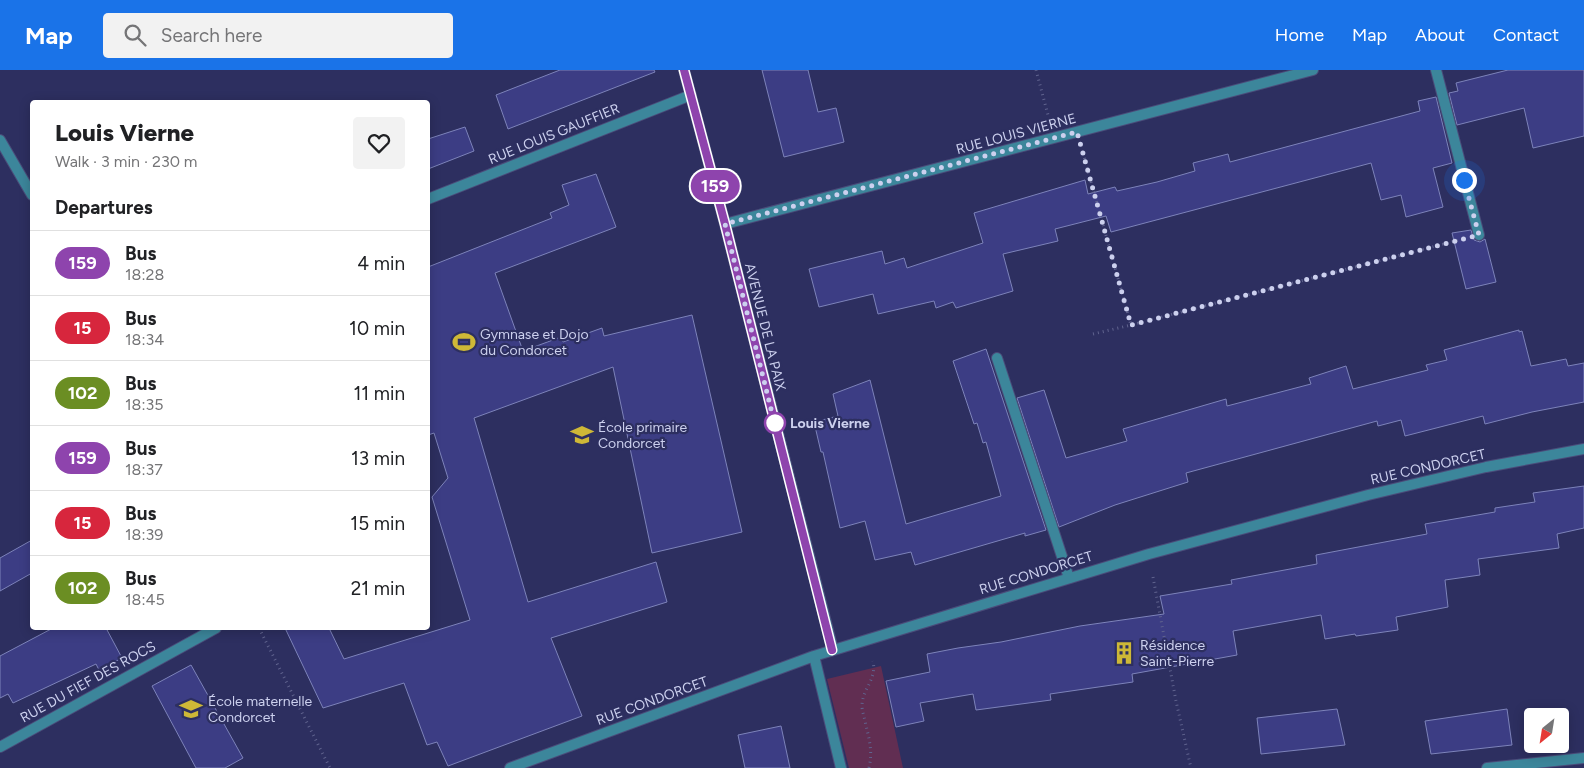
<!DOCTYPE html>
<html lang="en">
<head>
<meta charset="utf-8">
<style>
	body { margin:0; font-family:Figtree,sans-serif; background:#f2f2f2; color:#202124; height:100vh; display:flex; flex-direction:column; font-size:19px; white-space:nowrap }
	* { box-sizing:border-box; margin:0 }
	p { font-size:16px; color:#757577 }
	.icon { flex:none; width:28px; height:28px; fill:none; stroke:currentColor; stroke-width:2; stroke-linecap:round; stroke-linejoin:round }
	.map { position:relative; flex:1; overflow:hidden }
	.drawer { position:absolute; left:30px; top:30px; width:400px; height:530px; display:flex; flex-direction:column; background:#fff; border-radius:5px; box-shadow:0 2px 12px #0003 }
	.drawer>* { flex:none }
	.badge { padding:0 10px; border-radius:16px; font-size:18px; line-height:32px }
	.needle { width:32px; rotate:210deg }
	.controls { position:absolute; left:1524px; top:638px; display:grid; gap:10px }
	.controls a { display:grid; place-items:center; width:45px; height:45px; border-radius:5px; background:#fff; box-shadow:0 2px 12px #0003; font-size:25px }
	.you { position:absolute; width:25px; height:25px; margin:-12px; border:4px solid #fff; border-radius:50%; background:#1a73e8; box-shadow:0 0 0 8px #1a73e833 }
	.map>.badge { position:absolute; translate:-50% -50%; box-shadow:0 0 0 2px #fff }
	h2 { padding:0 25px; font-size:19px; line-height:45px }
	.round { display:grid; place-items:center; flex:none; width:52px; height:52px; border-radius:5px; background:#f2f2f2 }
	.summary { display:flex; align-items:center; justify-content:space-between; height:85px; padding:0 25px }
	h1 { font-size:24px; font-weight:800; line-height:38px }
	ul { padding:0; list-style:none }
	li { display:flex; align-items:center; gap:15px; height:65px; padding:0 25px; border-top:1px solid #e0e0e0 }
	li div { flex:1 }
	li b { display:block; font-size:19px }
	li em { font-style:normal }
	li .badge { min-width:55px; font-weight:700; text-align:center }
	header { display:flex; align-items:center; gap:30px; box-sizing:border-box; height:70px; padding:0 25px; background:#1a73e8; color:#fff }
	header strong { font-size:24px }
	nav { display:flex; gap:28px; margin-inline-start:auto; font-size:18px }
	.search { width:350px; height:45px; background:#f2f2f2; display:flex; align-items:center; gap:12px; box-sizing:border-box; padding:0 18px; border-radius:5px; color:#757577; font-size:19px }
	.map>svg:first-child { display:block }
	.green { fill:#612e52 }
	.building { fill:#3c3d84; stroke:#7d83ba }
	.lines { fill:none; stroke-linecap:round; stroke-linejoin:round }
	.lane-casing { stroke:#4a4c7a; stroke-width:12 }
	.street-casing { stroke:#4a4c7a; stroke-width:12 }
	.path { stroke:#60638e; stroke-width:3; stroke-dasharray:1 4; stroke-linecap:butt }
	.lane { stroke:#3c869b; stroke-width:10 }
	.street { stroke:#3c869b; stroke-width:10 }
	.line-casing { stroke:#fff; stroke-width:11 }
	.line { stroke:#8e44ad; stroke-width:8 }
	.walk { stroke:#ccd0ee; stroke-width:5; stroke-dasharray:0 9 }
	.stop-dot { fill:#fff; stroke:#8e44ad; stroke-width:2.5 }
	.labels { text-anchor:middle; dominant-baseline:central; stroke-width:4.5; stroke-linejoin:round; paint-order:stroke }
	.street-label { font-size:14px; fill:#ccd0ee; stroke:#2d2f60 }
	.poi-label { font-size:14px; fill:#ccd0ee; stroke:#2d2f60; text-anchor:start }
	.stop-label { font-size:14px; font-weight:bold; fill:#ccd0ee; stroke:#2d2f60; text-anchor:start }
</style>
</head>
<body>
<header>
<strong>Map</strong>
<div class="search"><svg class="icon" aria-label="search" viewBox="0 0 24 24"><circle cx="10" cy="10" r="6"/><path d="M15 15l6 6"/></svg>Search here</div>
<nav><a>Home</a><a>Map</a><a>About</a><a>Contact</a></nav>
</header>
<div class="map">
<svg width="1584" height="698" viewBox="0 0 1584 698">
	<rect width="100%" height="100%" fill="#2d2f60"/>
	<path class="green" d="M 881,596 L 903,698 L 849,698 L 827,609 Z"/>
	<path class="building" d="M 560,0 L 654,0 L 655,2 L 508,59 L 496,25 Z
		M 762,0 L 808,0 L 818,42 L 836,38 L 844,72 L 784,87 Z
		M 1508,0 L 1584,0 L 1584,66 L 1533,78 L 1524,38 L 1457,55 L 1449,23 L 1458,21 L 1456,13 Z
		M 1436,27 L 1452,93 L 1433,98 L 1443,137 L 1406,147 L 1401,125 L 1381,130 L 1371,93 L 1111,162 L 1106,146 L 1055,159 L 1058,171 L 1003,184 L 1013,221 L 956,238 L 953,232 L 936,238 L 934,231 L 878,244 L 873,224 L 819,237 L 809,199 L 882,181 L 885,194 L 904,188 L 907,198 L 983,173 L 974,143 L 1085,110 L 1088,124 L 1115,117 L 1117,121 L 1157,112 L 1195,101 L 1193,93 L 1228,84 L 1230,92 L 1420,41 L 1418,31 Z
		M 465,57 L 474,81 L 428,99 L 428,69 Z
		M 596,104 L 616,157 L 495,203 L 523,281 L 561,267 L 563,272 L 602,258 L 604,266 L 692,245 L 742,462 L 652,483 L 613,297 L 474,348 L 528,532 L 656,492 L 667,532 L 551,568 L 582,646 L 448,696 L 437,672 L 427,675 L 404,613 L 323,638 L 285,558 L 329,558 L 344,589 L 470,550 L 432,427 L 448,408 L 434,363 L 428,365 L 428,197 L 552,148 L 550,143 L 569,135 L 562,115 Z
		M 1471,160 L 1474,170 L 1480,172 L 1485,169 L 1496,212 L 1466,219 L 1452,163 Z
		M 1519,260 L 1519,262 L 1522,261 L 1531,296 L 1566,289 L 1568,296 L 1584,293 L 1584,332 L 1532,342 L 1485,354 L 1483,346 L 1405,366 L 1401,350 L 1378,356 L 1377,351 L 1186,403 L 1188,412 L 1115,435 L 1059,457 L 1017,328 L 1044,320 L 1066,388 L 1127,371 L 1123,359 L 1226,329 L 1227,336 L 1311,314 L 1309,308 L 1346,296 L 1353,319 L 1428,300 L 1426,295 L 1447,290 L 1444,280 Z
		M 986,279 L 1046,460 L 1025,466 L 1025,463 L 915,495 L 911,482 L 875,490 L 865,451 L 840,458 L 823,382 L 821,382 L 814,352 L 838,346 L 833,324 L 870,310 L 906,454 L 1001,426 L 986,372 L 983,373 L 977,353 L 974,354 L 953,291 Z
		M 1584,416 L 1584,458 L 1557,464 L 1559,478 L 1478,489 L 1480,505 L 1445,510 L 1448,537 L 1396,547 L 1398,560 L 1356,566 L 1355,564 L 1325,569 L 1321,545 L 1233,561 L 1237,585 L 1132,604 L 1133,612 L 1050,624 L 1051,630 L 976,640 L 973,624 L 920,633 L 924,651 L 896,657 L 886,611 L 930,602 L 927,584 L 958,578 L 1001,572 L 1080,556 L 1164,544 L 1160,526 L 1232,514 L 1231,510 L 1317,494 L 1316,485 L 1427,464 L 1425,454 L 1495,442 L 1495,438 L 1535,432 L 1533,423 Z
		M 32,470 L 32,503 L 0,521 L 0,488 Z
		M 53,558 L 106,558 L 122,588 L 99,600 L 96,594 L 13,633 L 8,624 L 0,628 L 0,586 Z
		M 191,595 L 243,688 L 225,698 L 196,698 L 152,616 Z
		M 1337,639 L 1345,675 L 1261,684 L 1257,648 Z
		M 1507,639 L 1512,675 L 1431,684 L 1425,651 Z
		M 781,656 L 790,698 L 745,698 L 738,665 Z"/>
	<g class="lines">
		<defs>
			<path id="lane" d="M 1436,0 L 1479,165
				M 997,288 L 1069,508"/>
			<path id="street" d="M 684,0 L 725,154 L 833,580
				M 0,70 L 32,125
				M 428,129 L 691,25
				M 725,154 L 1313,0
				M 814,586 L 841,698
				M 0,677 L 216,558
				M 510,698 L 814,586 L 1149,484 L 1368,425 L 1486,397 L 1584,379
				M 1487,698 L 1584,688"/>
		</defs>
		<use href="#lane" class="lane-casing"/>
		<use href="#street" class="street-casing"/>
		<path class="path" d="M 1036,0 L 1048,45
			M 1083,83 L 1131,255 L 1459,170
			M 1093,264 L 1131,255
			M 1153,507 L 1176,631 L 1191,698
			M 259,558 L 330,698
			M 869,698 C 873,680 869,669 865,651 C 864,646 862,641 862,636 C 862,619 877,610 873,591"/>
		<use href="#lane" class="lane"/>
		<use href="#street" class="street"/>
	</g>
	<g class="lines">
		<defs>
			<path id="line" d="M 684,0 L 725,154 L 832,580"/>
		</defs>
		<use href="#line" class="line-casing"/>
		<use href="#line" class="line"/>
		<path class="walk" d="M 775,353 L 776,359 L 725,154 L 1077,62 L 1131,255 L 1479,165 L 1464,110"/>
	</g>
	<defs>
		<symbol id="stadium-bare" viewBox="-9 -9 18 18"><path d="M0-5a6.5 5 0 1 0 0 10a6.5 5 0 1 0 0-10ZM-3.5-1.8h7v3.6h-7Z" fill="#ceb837" stroke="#2d2f60" stroke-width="2.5" paint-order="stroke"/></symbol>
		<symbol id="school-bare" viewBox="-9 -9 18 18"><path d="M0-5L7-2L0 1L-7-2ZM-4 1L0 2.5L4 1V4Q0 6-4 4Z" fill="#ceb837" stroke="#2d2f60" stroke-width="2.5" paint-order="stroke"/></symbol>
		<symbol id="building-bare" viewBox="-9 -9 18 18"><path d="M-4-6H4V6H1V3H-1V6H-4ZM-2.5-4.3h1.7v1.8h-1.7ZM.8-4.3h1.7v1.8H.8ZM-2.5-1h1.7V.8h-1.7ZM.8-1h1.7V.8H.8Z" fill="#ceb837" stroke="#2d2f60" stroke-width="2.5" paint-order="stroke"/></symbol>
	</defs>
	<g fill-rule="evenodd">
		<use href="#stadium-bare" x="448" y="256" width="32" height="32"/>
		<use href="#school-bare" x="566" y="349" width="32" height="32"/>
		<use href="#building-bare" x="1108" y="567" width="32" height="32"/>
		<use href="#school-bare" x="175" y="623" width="32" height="32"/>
	</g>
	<circle class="stop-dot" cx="775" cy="353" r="10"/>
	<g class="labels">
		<g class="street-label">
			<text transform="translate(554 64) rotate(-22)">RUE LOUIS GAUFFIER</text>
			<text transform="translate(1016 64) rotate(-15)">RUE LOUIS VIERNE</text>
			<text transform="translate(765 257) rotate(76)">AVENUE DE LA PAIX</text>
			<text transform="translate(1428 397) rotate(-13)">RUE CONDORCET</text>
			<text transform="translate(1036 503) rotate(-17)">RUE CONDORCET</text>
			<text transform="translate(88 612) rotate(-29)">RUE DU FIEF DES ROCS</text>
			<text transform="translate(652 631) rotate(-20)">RUE CONDORCET</text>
		</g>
		<g class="poi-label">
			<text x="480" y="264">Gymnase et Dojo<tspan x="480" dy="16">du Condorcet</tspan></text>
			<text x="598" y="357">École primaire<tspan x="598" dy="16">Condorcet</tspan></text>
			<text x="1140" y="575">Résidence<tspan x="1140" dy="16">Saint-Pierre</tspan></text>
			<text x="208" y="631">École maternelle<tspan x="208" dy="16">Condorcet</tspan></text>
		</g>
		<g class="stop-label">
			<text x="790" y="353">Louis Vierne</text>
		</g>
	</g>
</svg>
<div class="controls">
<a><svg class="needle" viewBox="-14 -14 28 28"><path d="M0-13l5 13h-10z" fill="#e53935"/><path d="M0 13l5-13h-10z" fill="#757577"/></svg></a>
</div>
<div class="you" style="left:1464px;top:110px"></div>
<b class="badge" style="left:715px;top:116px;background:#8e44ad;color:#fff">159</b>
<section class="drawer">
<div class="summary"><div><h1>Louis Vierne</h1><p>Walk · 3 min · 230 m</p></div><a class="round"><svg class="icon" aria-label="heart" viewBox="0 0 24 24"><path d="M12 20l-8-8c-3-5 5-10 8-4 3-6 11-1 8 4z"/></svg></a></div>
<h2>Departures</h2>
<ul>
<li><span class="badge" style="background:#8e44ad;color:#fff">159</span><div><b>Bus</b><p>18:28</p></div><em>4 min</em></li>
<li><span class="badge" style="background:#d7263d;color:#fff">15</span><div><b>Bus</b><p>18:34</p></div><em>10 min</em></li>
<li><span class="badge" style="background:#6b8e23;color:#fff">102</span><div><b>Bus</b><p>18:35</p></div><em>11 min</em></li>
<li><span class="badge" style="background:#8e44ad;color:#fff">159</span><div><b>Bus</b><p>18:37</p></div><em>13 min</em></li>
<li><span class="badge" style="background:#d7263d;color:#fff">15</span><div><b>Bus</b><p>18:39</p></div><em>15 min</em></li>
<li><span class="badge" style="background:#6b8e23;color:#fff">102</span><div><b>Bus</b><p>18:45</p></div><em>21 min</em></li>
</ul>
</section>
</div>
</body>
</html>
